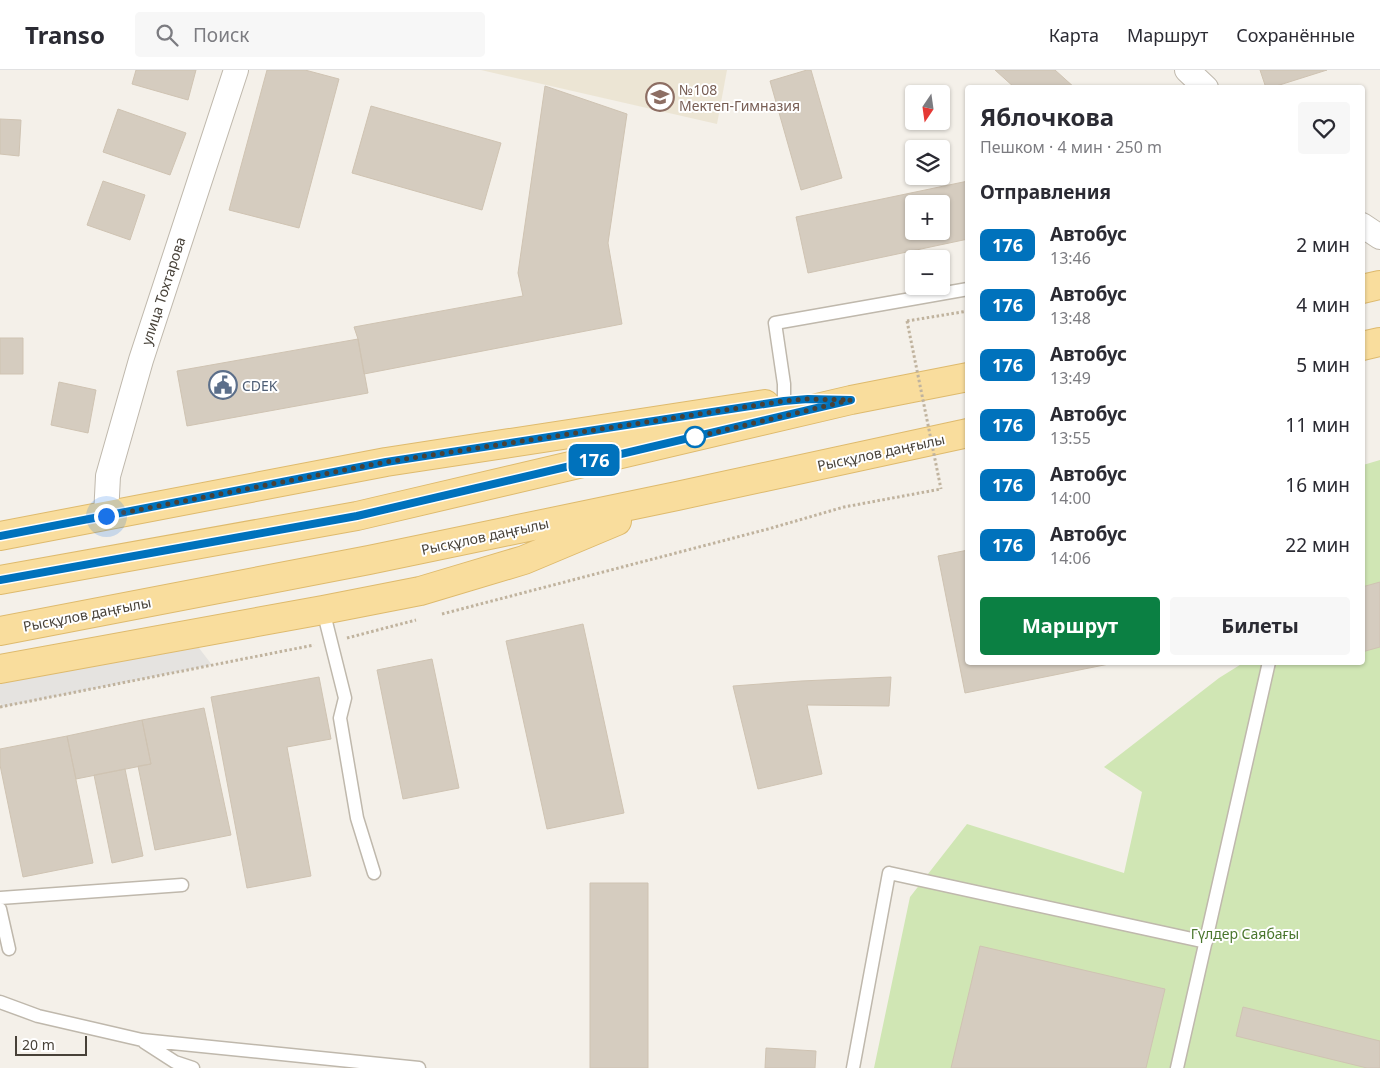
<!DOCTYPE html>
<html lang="ru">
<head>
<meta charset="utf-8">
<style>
	body { margin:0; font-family:"Noto Sans",sans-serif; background:#f7f7f7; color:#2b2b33; height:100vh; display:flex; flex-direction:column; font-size:19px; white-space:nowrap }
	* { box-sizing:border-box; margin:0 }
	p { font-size:16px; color:#7c7c81 }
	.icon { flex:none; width:28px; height:28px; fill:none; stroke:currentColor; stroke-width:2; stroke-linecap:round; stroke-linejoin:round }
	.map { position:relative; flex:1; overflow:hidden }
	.drawer { position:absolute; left:965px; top:15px; width:400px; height:580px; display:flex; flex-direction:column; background:#fff; border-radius:5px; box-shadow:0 1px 4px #0004 }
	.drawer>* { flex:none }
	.badge { padding:0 10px; border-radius:8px; font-size:18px; line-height:32px }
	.needle { width:32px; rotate:193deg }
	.fabs { position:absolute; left:905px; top:15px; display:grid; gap:10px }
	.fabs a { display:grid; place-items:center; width:45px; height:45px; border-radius:5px; background:#fff; box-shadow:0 1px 4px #0004; font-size:25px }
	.scale { position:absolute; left:15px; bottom:12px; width:72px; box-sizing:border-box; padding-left:5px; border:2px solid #474138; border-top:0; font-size:14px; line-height:18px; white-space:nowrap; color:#474138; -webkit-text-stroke:4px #fff; paint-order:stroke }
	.you { position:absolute; width:25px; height:25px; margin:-12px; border:4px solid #fff; border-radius:50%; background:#1a73e8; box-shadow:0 0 0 8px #1a73e833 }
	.map>.badge { position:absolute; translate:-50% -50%; box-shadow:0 0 0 2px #fff }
	h2 { padding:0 15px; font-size:19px; line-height:45px }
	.round { display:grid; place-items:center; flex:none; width:52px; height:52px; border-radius:5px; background:#f7f7f7 }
	.summary { display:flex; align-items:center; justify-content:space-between; height:85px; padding:0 15px }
	h1 { font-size:24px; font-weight:700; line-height:38px }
	.action { display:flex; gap:10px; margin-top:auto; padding:10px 15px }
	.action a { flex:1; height:58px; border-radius:5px; background:#0b8043; color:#fff; font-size:20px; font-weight:700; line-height:58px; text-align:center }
	.action a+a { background:#f7f7f7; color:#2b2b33 }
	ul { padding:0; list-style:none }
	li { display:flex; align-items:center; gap:15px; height:60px; padding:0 15px }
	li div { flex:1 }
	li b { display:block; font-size:19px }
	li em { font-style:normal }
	li .badge { min-width:55px; font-weight:700; text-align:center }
	header { display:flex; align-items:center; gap:30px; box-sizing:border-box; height:70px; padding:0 25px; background:#fff; border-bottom:1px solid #e1e1e2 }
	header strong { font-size:24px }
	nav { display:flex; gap:28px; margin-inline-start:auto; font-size:18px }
	.search { width:350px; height:45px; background:#f7f7f7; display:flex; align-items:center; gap:12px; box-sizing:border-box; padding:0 18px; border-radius:5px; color:#7c7c81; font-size:19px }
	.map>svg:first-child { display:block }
	.education { fill:#ece5d4 }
	.green { fill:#d0e6b4 }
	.parking { fill:#e5e3e0 }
	.building { fill:#d5ccbf; stroke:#cfc3b2; fill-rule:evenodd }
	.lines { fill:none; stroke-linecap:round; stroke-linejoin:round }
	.lane-casing { stroke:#bfb8ac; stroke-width:15 }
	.street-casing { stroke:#bfb8ac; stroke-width:26 }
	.primary-casing { stroke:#deba6d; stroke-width:30 }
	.path { stroke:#c0b39e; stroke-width:3; stroke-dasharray:2.5 2.5; stroke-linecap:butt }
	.lane { stroke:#fff; stroke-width:12 }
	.street { stroke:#fff; stroke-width:24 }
	.primary { stroke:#f9dd9d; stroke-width:28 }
	.path-bridge { stroke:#c0b39e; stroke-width:3; stroke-dasharray:2.5 2.5; stroke-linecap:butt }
	.line-casing { stroke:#fff; stroke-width:11 }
	.line { stroke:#0072bc; stroke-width:8 }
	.walk { stroke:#474138; stroke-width:5; stroke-dasharray:0 9 }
	.stop-dot { fill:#fff; stroke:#0072bc; stroke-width:2.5 }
	.labels { text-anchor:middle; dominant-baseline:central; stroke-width:4; stroke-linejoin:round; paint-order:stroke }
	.education-label { font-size:14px; fill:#785e54; stroke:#fff; text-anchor:start }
	.street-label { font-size:14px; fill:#474138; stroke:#fff }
	.service-label { font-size:14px; fill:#4e5e75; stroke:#fff; text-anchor:start }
	.park-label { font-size:14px; fill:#4a762d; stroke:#fff }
</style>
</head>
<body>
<header>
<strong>Transo</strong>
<div class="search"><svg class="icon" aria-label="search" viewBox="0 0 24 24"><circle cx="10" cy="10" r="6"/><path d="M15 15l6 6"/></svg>Поиск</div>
<nav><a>Карта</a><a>Маршрут</a><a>Сохранённые</a></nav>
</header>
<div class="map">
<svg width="1380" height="998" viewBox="0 0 1380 998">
	<rect width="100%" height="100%" fill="#f4f0e9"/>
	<path class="education" d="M 481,0 L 727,0 L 717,54 Z"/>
	<path class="green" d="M 1380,390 L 1380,998 L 874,998 L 910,827 L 967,754 L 1124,803 L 1142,722 L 1104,697 L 1219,608 L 1243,593 L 1362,592 L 1363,395 Z"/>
	<path class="parking" d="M 189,565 L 212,595 L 2,637 L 0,633 L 0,595 Z"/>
	<path class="building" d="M 136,0 L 196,0 L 188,30 L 132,14 Z
		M 267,0 L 305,0 L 339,9 L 299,158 L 229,140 Z
		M 807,0 L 811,0 L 842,108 L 801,120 L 770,11 Z
		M 995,0 L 1055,0 L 1075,18 L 1015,18 Z
		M 1260,0 L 1327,0 L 1270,18 L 1266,18 Z
		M 545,16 L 627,44 L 608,173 L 622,254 L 364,304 L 358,269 L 354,257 L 523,226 L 518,203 Z
		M 371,36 L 501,73 L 482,140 L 352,103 Z
		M 118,39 L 186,63 L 170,105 L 103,82 Z
		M 0,49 L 21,50 L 19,86 L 0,84 Z
		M 103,111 L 145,125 L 130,170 L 87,155 Z
		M 968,111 L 968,169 L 808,203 L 796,147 ZM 914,134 L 941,134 L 941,161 L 914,161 Z
		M 0,268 L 23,268 L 23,304 L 0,304 Z
		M 358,269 L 368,323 L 187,356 L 177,301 Z
		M 59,312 L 96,320 L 88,363 L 51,355 Z
		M 968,480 L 968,592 L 1119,592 L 965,623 L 938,486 Z
		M 1380,512 L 1380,577 L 1362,582 L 1362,517 Z
		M 583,554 L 624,743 L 547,759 L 506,571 Z
		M 432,589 L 459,718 L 403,729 L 377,600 Z
		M 319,607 L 331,669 L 287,677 L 311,806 L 247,818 L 211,627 Z
		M 891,607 L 889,636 L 807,635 L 822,704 L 758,719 L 733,616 L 801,611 Z
		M 204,638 L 231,765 L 155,780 L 138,696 L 151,694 L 142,650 Z
		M 142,650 L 151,694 L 76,709 L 67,666 Z
		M 67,666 L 93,793 L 23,807 L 0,695 L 0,679 Z
		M 125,699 L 143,786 L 112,793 L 94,705 Z
		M 590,813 L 648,813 L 648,998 L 590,998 Z
		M 980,876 L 1165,919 L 1146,998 L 951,998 Z
		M 1243,937 L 1380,971 L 1380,998 L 1367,998 L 1236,966 Z
		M 766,978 L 816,981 L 815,998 L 765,998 Z"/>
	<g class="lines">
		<defs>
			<path id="lane" d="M 784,331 L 784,314 L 775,253 L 968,219
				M 323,540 L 345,628 L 340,648 L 357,748 L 374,803
				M 0,828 L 182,815
				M 0,839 L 9,879
				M 0,932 L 38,946 L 142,970 L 419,998
				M 144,972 L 175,992 L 193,998
				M 853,998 L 889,803 L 1206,872
				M 1177,998 L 1269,592"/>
			<path id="street" d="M 1187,0 L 1206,18
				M 1362,155 L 1380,167
				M 106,446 L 108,406 L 141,290 L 236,0"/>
			<path id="primary" d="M 1362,219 L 1380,215
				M 1362,276 L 1380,272
				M 0,466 L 386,392 L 765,334
				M 0,510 L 357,446 L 851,330 L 968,307
				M 0,561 L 369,490 L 677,426 L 968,363
				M 0,599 L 323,540 L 420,521 L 524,490 L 617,451"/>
		</defs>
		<use href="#lane" class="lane-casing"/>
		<use href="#street" class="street-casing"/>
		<use href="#primary" class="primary-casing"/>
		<path class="path" d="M 907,251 L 968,241
			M 442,544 L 768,459 L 844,437 L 941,419
			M 347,568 L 416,550
			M 0,637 L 314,575"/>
		<use href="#lane" class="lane"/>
		<use href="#street" class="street"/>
		<use href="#primary" class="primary"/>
		<path class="path-bridge" d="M 907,251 L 941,419"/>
	</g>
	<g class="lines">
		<defs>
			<path id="line" d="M 0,466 L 386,392 L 784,331 L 808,329 L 851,330 L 357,446 L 0,510"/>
		</defs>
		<use href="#line" class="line-casing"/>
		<use href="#line" class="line"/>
		<path class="walk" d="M 106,446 L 386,392 L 784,331 L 808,329 L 851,330 L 695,367"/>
	</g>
	<defs>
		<symbol id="school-ring" viewBox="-11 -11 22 22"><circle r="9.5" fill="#fff" stroke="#8d6e63" stroke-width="1.5"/><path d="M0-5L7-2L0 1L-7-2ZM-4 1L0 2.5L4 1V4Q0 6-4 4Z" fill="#8d6e63"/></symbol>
		<symbol id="civic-ring" viewBox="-11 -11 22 22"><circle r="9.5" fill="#fff" stroke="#5c6f8a" stroke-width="1.5"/><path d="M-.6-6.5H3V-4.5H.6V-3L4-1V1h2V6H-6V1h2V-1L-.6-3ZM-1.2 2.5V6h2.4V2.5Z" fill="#5c6f8a"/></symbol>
	</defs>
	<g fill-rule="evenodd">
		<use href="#school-ring" x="644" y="11" width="32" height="32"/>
		<use href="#civic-ring" x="207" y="299" width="32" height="32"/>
	</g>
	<circle class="stop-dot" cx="695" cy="367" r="10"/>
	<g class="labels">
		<g class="education-label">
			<text x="679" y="19">№108<tspan x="679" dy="16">Мектеп-Гимназия</tspan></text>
		</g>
		<g class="street-label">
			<text transform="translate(163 221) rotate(-72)">улица Тохтарова</text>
			<text transform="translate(881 382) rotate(-12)">Рысқұлов даңғылы</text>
			<text transform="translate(485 466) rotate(-12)">Рысқұлов даңғылы</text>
			<text transform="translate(87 544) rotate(-11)">Рысқұлов даңғылы</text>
		</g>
		<g class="service-label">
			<text x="242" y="315">CDEK</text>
		</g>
		<g class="park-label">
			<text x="1245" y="863">Гүлдер Саябағы</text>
		</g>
	</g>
</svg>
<div class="fabs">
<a><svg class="needle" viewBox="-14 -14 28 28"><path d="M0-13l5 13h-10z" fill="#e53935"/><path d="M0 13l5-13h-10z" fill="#7c7c81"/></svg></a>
<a><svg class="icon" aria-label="layers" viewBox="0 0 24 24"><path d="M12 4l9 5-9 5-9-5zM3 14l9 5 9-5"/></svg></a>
<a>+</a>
<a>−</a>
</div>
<div class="scale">20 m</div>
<div class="you" style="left:106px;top:446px"></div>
<b class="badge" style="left:594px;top:390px;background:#0072bc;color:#fff">176</b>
<section class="drawer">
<div class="summary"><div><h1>Яблочкова</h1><p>Пешком · 4 мин · 250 m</p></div><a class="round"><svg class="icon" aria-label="heart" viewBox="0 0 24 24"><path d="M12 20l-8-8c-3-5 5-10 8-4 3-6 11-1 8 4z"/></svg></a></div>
<h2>Отправления</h2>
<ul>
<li><span class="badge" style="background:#0072bc;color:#fff">176</span><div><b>Автобус</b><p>13:46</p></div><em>2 мин</em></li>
<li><span class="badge" style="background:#0072bc;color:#fff">176</span><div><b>Автобус</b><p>13:48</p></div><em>4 мин</em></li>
<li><span class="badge" style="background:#0072bc;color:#fff">176</span><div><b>Автобус</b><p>13:49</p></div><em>5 мин</em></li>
<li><span class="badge" style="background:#0072bc;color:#fff">176</span><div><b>Автобус</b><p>13:55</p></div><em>11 мин</em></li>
<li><span class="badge" style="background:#0072bc;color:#fff">176</span><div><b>Автобус</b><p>14:00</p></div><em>16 мин</em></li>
<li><span class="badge" style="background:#0072bc;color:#fff">176</span><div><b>Автобус</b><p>14:06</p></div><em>22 мин</em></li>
</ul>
<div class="action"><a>Маршрут</a><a>Билеты</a></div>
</section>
</div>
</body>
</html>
